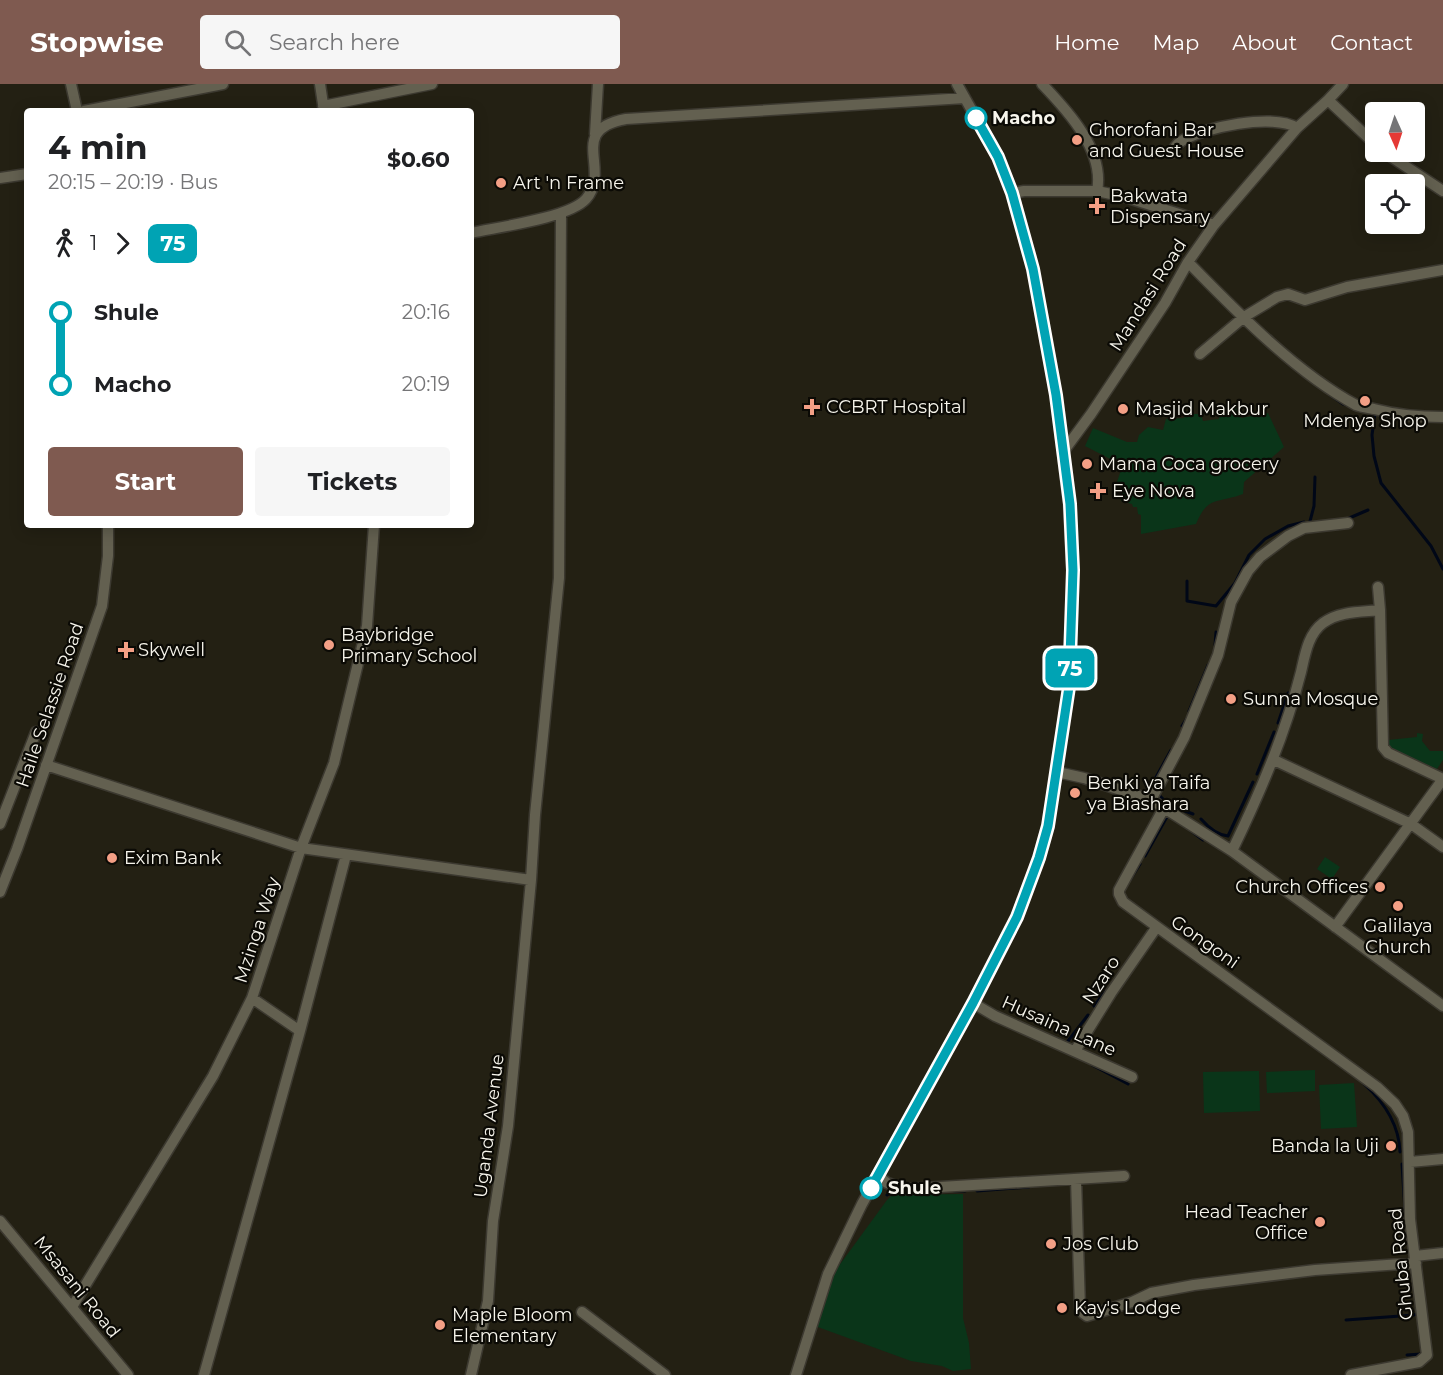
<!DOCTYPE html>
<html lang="en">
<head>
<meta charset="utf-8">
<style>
	body { margin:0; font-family:Montserrat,sans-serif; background:#f6f6f6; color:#202124; height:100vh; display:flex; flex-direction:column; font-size:22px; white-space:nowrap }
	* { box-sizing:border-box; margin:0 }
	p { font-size:20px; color:#757577 }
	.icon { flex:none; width:33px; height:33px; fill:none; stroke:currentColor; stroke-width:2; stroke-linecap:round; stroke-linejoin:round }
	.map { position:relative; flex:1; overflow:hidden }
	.details { position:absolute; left:24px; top:24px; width:450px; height:420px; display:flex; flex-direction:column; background:#fff; border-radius:6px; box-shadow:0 3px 15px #0003 }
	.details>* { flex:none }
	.badge { padding:0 12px; border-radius:9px; font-size:21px; line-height:39px }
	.needle { width:39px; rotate:177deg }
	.controls { position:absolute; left:1365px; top:18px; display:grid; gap:12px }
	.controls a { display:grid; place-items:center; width:60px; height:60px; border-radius:6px; background:#fff; box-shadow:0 3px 15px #0003; font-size:30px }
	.map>.badge { position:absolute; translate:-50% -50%; box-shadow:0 0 0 3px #fff }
	.legs { display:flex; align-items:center; gap:9px; height:66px; padding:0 24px; font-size:20px }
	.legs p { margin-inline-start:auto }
	.overview { display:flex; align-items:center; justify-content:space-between; height:102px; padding:0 24px }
	h1 { font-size:33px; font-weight:700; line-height:45px }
	.button { display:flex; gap:12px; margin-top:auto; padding:12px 24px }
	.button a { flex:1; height:69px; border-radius:6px; background:#7f5a50; color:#fff; font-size:24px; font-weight:700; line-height:69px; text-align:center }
	.button a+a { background:#f6f6f6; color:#202124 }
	ul { padding:0 24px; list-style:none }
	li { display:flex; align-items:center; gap:21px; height:72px; font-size:22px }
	li i { display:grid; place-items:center; width:9px; height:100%; margin:0 8px; background:currentColor }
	li i::after { content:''; width:15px; height:15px; margin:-8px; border:4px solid; border-radius:50%; background:#fff }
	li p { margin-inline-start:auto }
	li:first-child i { background:linear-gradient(#0000 50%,currentColor 0) }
	li:last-child i { background:linear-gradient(currentColor 50%,#0000 0) }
	header { display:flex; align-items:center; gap:36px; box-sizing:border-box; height:84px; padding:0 30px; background:#7f5a50; color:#fff }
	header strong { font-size:28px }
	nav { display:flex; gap:33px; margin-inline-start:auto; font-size:21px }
	.search { width:420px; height:54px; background:#f6f6f6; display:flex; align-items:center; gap:15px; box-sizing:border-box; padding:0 21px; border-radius:6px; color:#757577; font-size:22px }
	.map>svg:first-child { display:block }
	.green { fill:#0a3519 }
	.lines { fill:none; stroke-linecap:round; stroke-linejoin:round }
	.stream { stroke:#000717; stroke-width:3 }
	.minor-casing { stroke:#3c3930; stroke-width:13 }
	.minor { stroke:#636050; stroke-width:10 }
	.line-1-casing { stroke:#fff; stroke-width:14 }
	.line-1 { stroke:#00a3b4; stroke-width:9 }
	.stop-1-dot { fill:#fff; stroke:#00a3b4; stroke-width:3 }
	.poi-dot { fill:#f39f85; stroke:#0b0a05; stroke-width:2 }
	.labels { text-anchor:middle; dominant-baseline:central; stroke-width:4.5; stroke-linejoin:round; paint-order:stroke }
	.stop-label { font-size:18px; font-weight:bold; fill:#f7f5ec; stroke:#0b0a05; text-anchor:start }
	.poi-label { font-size:18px; fill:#f7f5ec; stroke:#0b0a05; text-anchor:start }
	.street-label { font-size:18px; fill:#f7f5ec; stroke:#0b0a05 }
</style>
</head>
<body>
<header>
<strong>Stopwise</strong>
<div class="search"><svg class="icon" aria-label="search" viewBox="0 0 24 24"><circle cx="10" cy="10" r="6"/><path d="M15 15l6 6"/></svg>Search here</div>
<nav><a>Home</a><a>Map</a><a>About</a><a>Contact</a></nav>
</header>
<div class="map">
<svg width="1443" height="1291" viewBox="0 0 1443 1291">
	<rect width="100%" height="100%" fill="#232013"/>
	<path class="green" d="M 1238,323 L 1241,334 L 1268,329 L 1284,363 L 1244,398 L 1243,410 C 1217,420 1208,411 1196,440 L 1141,450 L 1141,431 L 1138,430 L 1137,423 L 1133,423 L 1132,420 L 1121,417 L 1122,400 L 1117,398 L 1122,383 L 1120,380 L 1085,362 L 1093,344 L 1127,358 L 1137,358 L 1139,351 L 1148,343 L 1163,346 L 1166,335 L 1184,334 L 1186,330 L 1201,330 L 1203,337 L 1219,335 L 1218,326 Z
		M 1417,649 L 1423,650 L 1422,657 L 1430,667 L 1443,667 L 1443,676 L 1437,685 L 1388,664 L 1388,656 L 1417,653 Z
		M 1325,773 L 1340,783 L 1332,795 L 1317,785 Z
		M 1315,986 L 1315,1007 L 1267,1009 L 1266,988 Z
		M 1259,987 L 1260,1027 L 1204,1029 L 1203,988 Z
		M 1354,999 L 1357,1043 L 1321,1045 L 1319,1001 Z
		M 963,1110 L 963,1234 L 969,1259 L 971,1285 L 953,1287 L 942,1282 L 911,1277 L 815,1242 L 830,1194 L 887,1116 L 892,1111 Z"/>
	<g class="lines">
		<path class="stream" d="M 1330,311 L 1343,320 L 1350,322
			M 1375,329 L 1372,351 L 1374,372 L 1381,399 L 1431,462 L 1443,485
			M 1347,435 L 1368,426
			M 1309,441 L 1314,422 L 1315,393
			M 1187,497 L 1187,517 L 1216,522 L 1235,499 L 1249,471 L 1265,455 L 1288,442 L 1304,438 L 1305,442
			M 1215,561 L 1216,548
			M 1189,627 L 1208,581
			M 1278,639 L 1288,609
			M 1182,642 L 1187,634
			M 1257,690 L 1274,648
			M 1150,704 L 1171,666
			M 1159,711 L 1169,721 L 1193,730
			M 1201,735 C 1208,743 1218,751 1228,752 L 1253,698
			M 1190,746 L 1203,756
			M 1145,772 L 1168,731 L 1170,733
			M 1130,796 L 1140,780
			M 1094,922 L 1106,907
			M 1068,957 L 1088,931
			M 1092,981 L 1128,1000
			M 1364,1000 C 1384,1018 1399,1040 1400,1068
			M 1402,1080 L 1405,1127
			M 954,1107 L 965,1107
			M 977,1107 L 1029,1103
			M 887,1111 L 890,1109 L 902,1109
			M 1346,1236 L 1414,1231 L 1418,1229
			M 1407,1271 L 1421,1270"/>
		<defs>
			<path id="minor" d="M 71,0 L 77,27
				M 320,0 L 324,27
				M 1042,0 C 1068,27 1105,67 1097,107
				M 1328,16 L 1376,61
				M 323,22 L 432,0
				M 84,27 L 223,0
				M 595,50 L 598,0
				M 1384,68 L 1443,107
				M 1171,69 C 1174,65 1176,61 1180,58 C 1202,43 1275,29 1297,44
				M 0,94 L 27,90
				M 1012,109 L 1024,107 L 1097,107 L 1125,113 L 1214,141
				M 471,149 C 498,143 569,134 586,115 C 612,85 566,46 626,35 L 965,14
				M 1188,178 C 1237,228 1295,288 1356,321 C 1361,323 1369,324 1374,325 C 1397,331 1419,333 1443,333
				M 1200,270 L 1244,233 L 1277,213 L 1288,210 L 1305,216 L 1347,203 L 1443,186
				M 1063,368 L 1091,330 L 1165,219 L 1188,178 L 1214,141 L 1297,44 L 1328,16 L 1343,0
				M 1378,503 L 1380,526 L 1383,663 L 1388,669 L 1443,695
				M 1274,676 L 1411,740 L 1443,763
				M 46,681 L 301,764 L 531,796
				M 1057,688 L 1084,694 L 1151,716 L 1164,724 L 1232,767 L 1443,922
				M 1151,716 L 1184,654 L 1218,571 L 1231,518 L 1248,487 L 1260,473 L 1288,452 L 1304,444 L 1348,439
				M 1164,724 L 1119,806 L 1119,810 L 1123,818 L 1377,1003 L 1395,1020 L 1403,1032 L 1408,1048 L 1410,1135 L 1427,1271 L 1419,1278 L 1351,1291
				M 0,740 L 36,648
				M 1232,767 C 1260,709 1285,651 1301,588 C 1305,571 1308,550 1323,539 C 1339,527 1361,528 1380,526
				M 0,808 L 17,765 L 102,522 L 108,472 L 108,441
				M 1335,843 L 1443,695
				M 252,914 L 300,947
				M 973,919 L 995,932 L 1132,993
				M 1075,967 L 1111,909 L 1156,844
				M 1410,1078 L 1443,1075
				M 878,1092 L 887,1099 L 907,1105 L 1124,1092
				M 1076,1095 L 1080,1224 L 1083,1229 L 1087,1232 L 1132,1218 L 1151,1209 L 1194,1201 L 1315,1186 L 1416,1179
				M 0,1137 L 128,1291
				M 1415,1172 L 1443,1169
				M 72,1223 L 213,992 L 252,914 L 301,764 L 334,679 L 367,542 L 374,441
				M 582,1228 L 665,1291
				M 204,1291 L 300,947 L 346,771
				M 471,1291 L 488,1217 L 493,1137 L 508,1042 L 531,796 L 535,731 L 559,494 L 561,130
				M 796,1291 L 828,1190 L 862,1120 L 973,919 L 1017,833 L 1039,774 L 1048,742 L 1069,603 L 1073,501 L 1069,420 L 1056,311 L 1033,185 L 1012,109 L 998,73 L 957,0"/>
		</defs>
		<use href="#minor" class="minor-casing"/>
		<use href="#minor" class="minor"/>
	</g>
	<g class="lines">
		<defs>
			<path id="line-1" d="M 871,1104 L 973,919 L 1017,833 L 1039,774 L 1048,742 L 1069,603 L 1073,486 L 1070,420 L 1056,311 L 1033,185 L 1012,109 L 998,73 L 976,34"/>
		</defs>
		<use href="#line-1" class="line-1-casing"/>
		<use href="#line-1" class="line-1"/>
	</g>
	<g class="stop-1-dot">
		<circle cx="976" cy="34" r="10"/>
		<circle cx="871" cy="1104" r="10"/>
	</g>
	<g class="poi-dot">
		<circle cx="1077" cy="56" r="6"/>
		<circle cx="501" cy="99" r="6"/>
		<path d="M1094 113h6v6h6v6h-6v6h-6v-6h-6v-6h6z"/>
		<circle cx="1365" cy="317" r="6"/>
		<path d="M809 314h6v6h6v6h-6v6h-6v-6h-6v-6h6z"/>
		<circle cx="1123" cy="325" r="6"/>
		<circle cx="1087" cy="380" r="6"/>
		<path d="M1095 398h6v6h6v6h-6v6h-6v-6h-6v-6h6z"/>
		<circle cx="329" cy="561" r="6"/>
		<path d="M123 557h6v6h6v6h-6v6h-6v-6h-6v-6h6z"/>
		<circle cx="1231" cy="615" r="6"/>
		<circle cx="1075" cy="709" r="6"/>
		<circle cx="112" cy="774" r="6"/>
		<circle cx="1380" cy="803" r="6"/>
		<circle cx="1398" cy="822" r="6"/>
		<circle cx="1391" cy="1062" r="6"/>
		<circle cx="1320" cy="1138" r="6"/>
		<circle cx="1051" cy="1160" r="6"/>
		<circle cx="1062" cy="1224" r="6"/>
		<circle cx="440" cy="1241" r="6"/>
	</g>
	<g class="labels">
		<g class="stop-label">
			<text x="992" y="34">Macho</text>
			<text x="888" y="1104">Shule</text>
		</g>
		<g class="poi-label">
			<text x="1089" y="46">Ghorofani Bar<tspan x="1089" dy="21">and Guest House</tspan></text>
			<text x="513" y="99">Art 'n Frame</text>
			<text x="1110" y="112">Bakwata<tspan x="1110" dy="21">Dispensary</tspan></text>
			<text x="826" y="323">CCBRT Hospital</text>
			<text x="1135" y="325">Masjid Makbur</text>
			<text x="1365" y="337" text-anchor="middle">Mdenya Shop</text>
			<text x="1099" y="380">Mama Coca grocery</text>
			<text x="1112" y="407">Eye Nova</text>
			<text x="341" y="551">Baybridge<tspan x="341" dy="21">Primary School</tspan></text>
			<text x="138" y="566">Skywell</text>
			<text x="1243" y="615">Sunna Mosque</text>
			<text x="1087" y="699">Benki ya Taifa<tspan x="1087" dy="21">ya Biashara</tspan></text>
			<text x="124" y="774">Exim Bank</text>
			<text x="1368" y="803" text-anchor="end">Church Offices</text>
			<text x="1398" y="842" text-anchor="middle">Galilaya<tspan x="1398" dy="21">Church</tspan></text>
			<text x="1379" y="1062" text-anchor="end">Banda la Uji</text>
			<text x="1308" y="1128" text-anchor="end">Head Teacher<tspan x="1308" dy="21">Office</tspan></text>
			<text x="1063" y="1160">Jos Club</text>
			<text x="1074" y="1224">Kay's Lodge</text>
			<text x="452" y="1231">Maple Bloom<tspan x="452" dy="21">Elementary</tspan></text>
		</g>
		<g class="street-label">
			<text transform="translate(1148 211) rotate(-58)">Mandasi Road</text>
			<text transform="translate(50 621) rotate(-71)">Haile Selassie Road</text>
			<text transform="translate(257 846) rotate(-72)">Mzinga Way</text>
			<text transform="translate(1205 858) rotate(35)">Gongoni</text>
			<text transform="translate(1101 896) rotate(-57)">Nzaro</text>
			<text transform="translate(1059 942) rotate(24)">Husaina Lane</text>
			<text transform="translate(489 1042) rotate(-83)">Uganda Avenue</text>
			<text transform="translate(1401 1180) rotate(-96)">Ghuba Road</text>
			<text transform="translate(77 1203) rotate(51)">Msasani Road</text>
		</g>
	</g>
</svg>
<div class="controls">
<a><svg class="needle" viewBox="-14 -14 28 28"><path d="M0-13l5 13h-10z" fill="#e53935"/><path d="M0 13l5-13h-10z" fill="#757577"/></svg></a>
<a><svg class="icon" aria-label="locate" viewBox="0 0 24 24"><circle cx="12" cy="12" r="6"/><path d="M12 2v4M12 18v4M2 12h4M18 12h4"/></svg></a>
</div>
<b class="badge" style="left:1070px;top:584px;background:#00a3b4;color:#fff">75</b>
<section class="details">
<div class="overview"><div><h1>4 min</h1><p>20:15 – 20:19 · Bus</p></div><b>$0.60</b></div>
<div class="legs"><svg class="icon" aria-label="walk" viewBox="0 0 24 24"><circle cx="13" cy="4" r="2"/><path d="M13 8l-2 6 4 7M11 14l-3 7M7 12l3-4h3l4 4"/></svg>1<svg class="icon" aria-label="forward" viewBox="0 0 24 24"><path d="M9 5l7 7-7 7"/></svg><b class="badge" style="background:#00a3b4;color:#fff">75</b></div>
<ul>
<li><i style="color:#00a3b4"></i><b>Shule</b><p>20:16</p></li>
<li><i style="color:#00a3b4"></i><b>Macho</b><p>20:19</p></li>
</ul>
<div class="button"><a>Start</a><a>Tickets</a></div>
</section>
</div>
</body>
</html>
